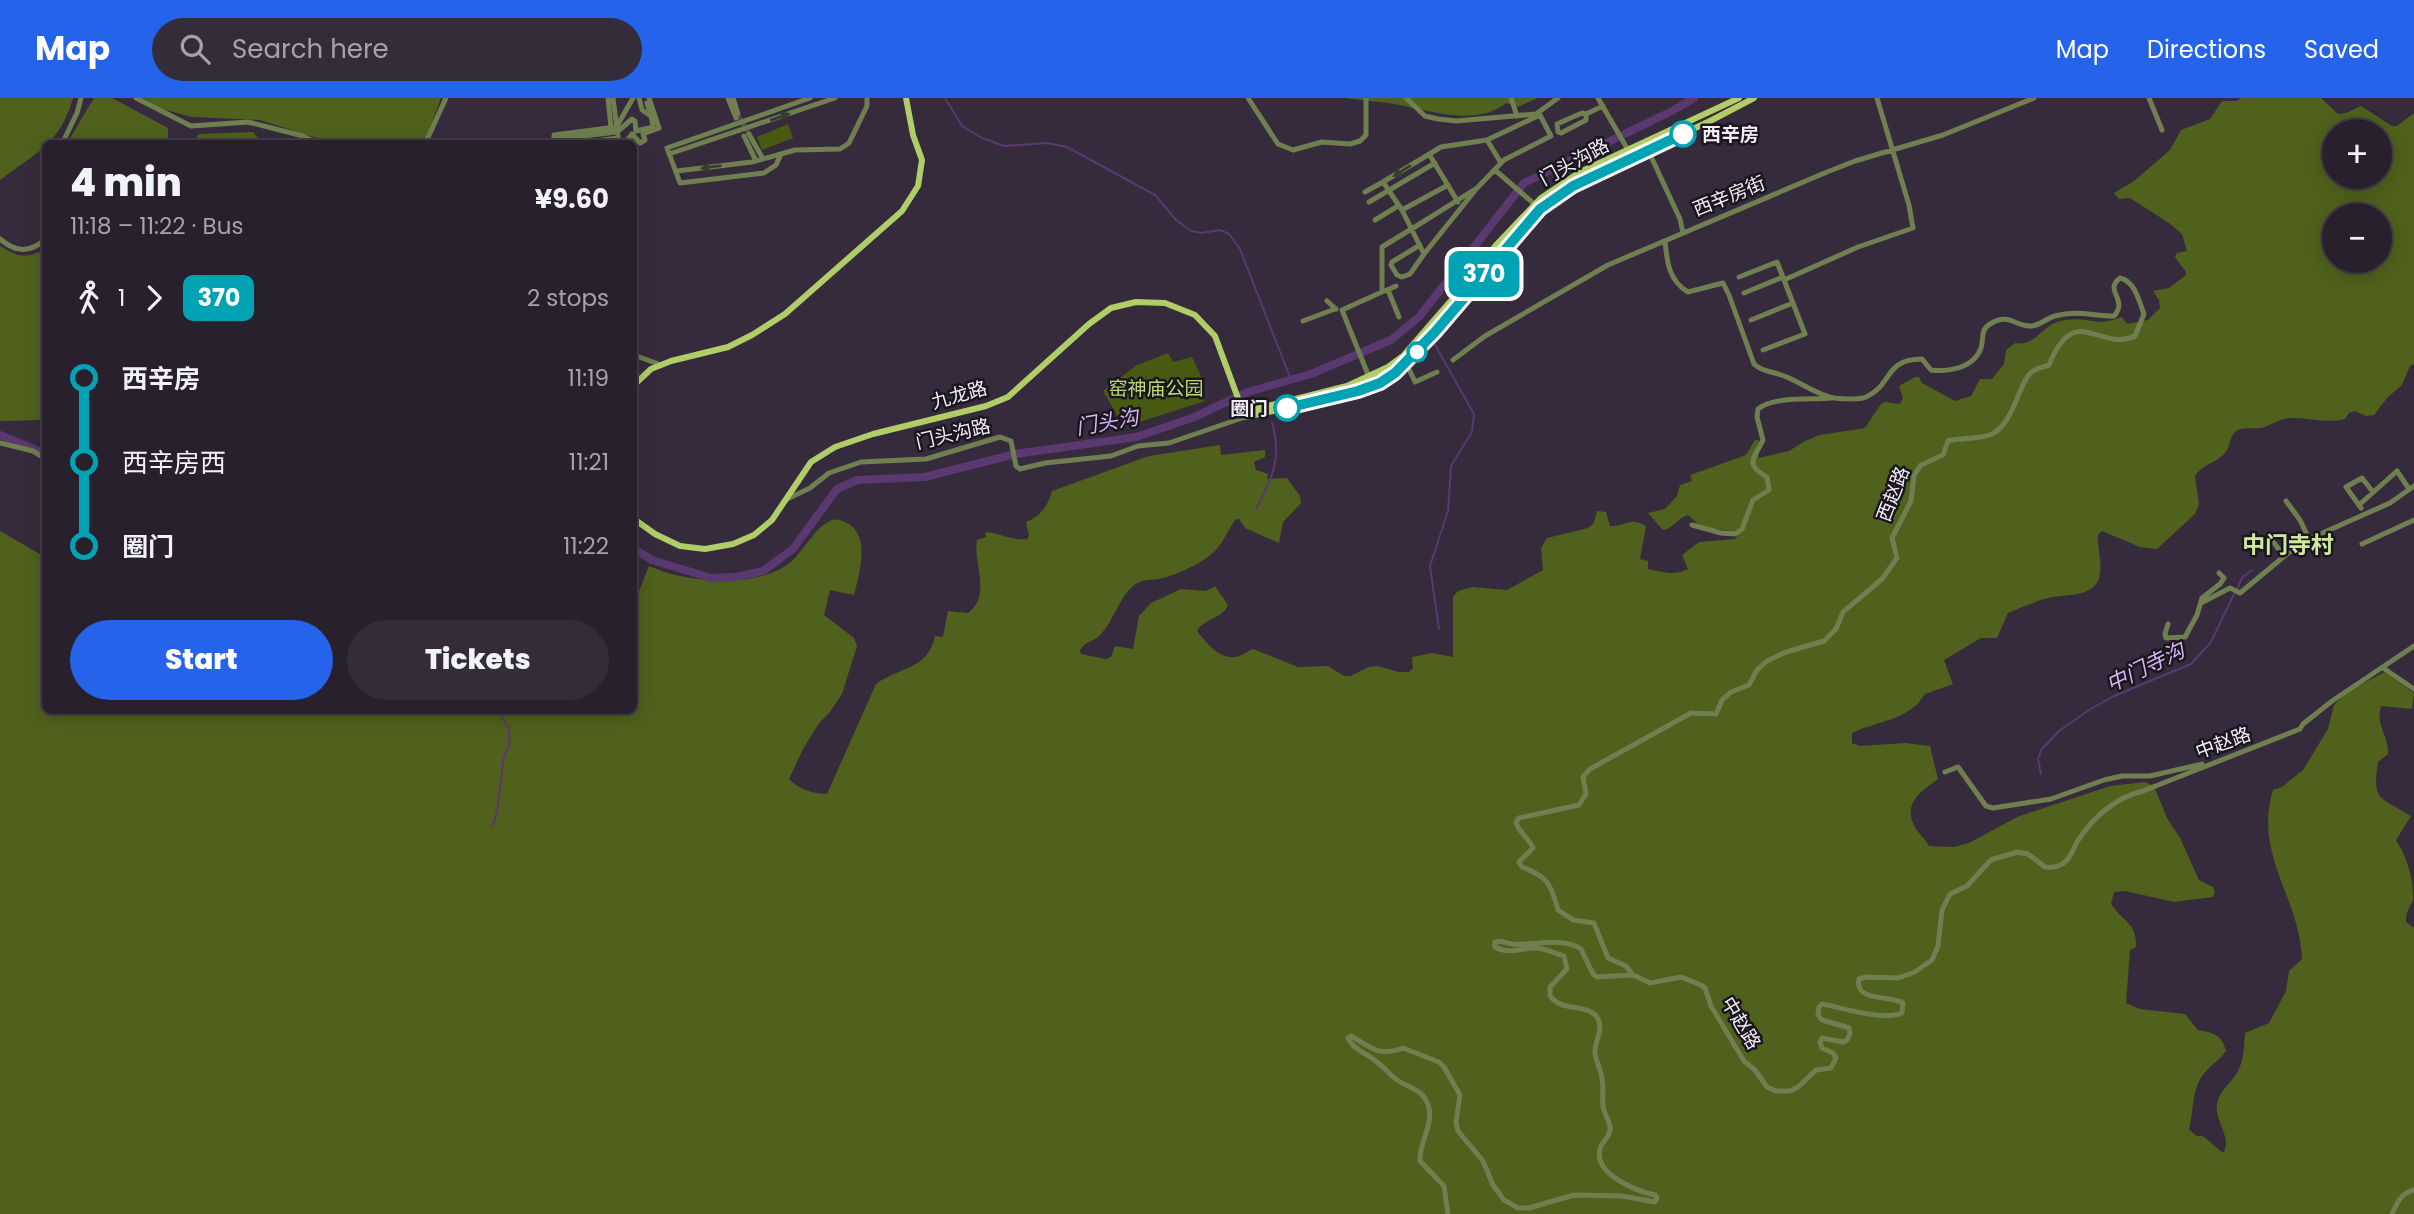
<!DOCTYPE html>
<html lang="en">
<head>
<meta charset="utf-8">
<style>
	body { margin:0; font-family:Poppins,"Noto Sans SC",sans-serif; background:#342d39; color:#f1f3f6; height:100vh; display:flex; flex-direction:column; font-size:26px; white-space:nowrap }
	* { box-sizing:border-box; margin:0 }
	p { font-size:23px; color:#a5a3aa }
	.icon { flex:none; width:38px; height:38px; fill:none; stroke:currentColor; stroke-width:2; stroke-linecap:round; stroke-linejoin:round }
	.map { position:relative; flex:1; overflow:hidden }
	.details { position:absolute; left:42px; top:42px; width:595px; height:574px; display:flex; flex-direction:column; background:#28202d; border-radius:10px; box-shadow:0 4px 18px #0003,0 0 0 2px #443e49 }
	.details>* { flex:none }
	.badge { padding:0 14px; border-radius:10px; font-size:24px; line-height:46px }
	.buttons { position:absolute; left:2322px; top:21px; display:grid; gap:14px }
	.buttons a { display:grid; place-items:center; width:70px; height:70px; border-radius:50%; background:#28202d; box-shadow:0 4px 18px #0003,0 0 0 2px #443e49; font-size:35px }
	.map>.badge { position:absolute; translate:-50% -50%; box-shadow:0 0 0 4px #fff }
	.legs { display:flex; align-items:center; gap:10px; height:77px; padding:0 28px; font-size:23px }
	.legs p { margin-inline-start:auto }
	.summary { display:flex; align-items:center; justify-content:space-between; height:119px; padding:0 28px }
	h1 { font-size:38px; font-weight:800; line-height:52px }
	.button { display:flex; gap:14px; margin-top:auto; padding:14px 28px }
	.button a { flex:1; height:80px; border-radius:42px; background:#2563eb; color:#fff; font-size:28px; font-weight:800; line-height:80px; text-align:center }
	.button a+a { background:#342d39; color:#f1f3f6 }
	ul { padding:0 28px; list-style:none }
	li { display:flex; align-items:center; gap:24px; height:84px; font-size:26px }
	li i { display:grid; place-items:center; width:10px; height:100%; margin:0 9px; background:currentColor }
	li i::after { content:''; width:18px; height:18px; margin:-9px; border:5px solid; border-radius:50%; background:#28202d }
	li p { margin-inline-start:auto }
	li:first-child i { background:linear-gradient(#0000 50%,currentColor 0) }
	li:last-child i { background:linear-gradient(currentColor 50%,#0000 0) }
	header { display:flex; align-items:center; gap:42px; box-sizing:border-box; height:98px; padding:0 35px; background:#2563eb; color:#fff }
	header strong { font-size:33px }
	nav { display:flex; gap:38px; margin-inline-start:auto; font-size:24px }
	.search { width:490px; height:63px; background:#342d39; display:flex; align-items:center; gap:18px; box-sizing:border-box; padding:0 24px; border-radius:38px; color:#a5a3aa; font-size:26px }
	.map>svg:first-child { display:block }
	.green { fill:#485912 }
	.forest { fill:#4f611c; fill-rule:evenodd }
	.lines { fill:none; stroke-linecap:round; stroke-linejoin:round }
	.stream { stroke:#593970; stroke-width:2 }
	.river { stroke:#593970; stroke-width:8 }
	.minor-tunnel { stroke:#524858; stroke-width:5; stroke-dasharray:5 2.5; stroke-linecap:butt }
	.minor { stroke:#707f50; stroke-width:5 }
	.major { stroke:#b1cd68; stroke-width:6 }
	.oneway { fill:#383b2f }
	.line-1-casing { stroke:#fff; stroke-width:16 }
	.line-1 { stroke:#00a3b4; stroke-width:10 }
	.stop-1-dot { fill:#fff; stroke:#00a3b4; stroke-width:3.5 }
	.labels { text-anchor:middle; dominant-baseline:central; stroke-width:5; stroke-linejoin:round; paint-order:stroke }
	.stop-label { font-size:19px; font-weight:bold; fill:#f4eef9; stroke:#1a161d; text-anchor:start }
	.street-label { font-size:19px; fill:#f4eef9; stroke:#1a161d }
	.park-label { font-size:19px; fill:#bcd878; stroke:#1a161d }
	.water-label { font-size:21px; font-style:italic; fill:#d9b3f6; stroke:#1a161d }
	.quarter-label { font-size:23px; font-weight:bold; fill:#d0e89d; stroke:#1a161d }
</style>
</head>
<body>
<header>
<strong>Map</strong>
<div class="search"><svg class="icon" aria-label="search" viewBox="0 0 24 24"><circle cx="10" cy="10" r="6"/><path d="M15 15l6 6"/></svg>Search here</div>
<nav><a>Map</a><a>Directions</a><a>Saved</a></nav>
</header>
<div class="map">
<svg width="2414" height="1116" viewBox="0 0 2414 1116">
	<rect width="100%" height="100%" fill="#352b3c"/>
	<path class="green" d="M 788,26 L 793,40 L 762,52 L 757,39 Z
		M 1168,255 L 1173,264 L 1192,259 L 1203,282 L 1196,289 L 1205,303 L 1124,329 L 1103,293 L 1137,267 Z"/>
	<path class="forest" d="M 0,0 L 73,0 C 60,46 36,55 0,82 Z
		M 94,0 L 112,0 L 168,30 L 168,45 L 67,45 Z
		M 143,0 L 441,0 L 424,46 L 332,45 L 260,22 L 191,19 L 159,10 Z
		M 1344,0 L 1538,0 L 1518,9 L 1506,5 C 1474,31 1424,10 1388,5 C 1373,3 1358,2 1344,0 Z
		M 2242,0 L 2321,0 L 2338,16 L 2346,15 L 2361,8 L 2392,28 L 2397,28 L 2414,15 L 2414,266 L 2410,268 L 2402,287 L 2388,299 L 2374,317 L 2366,318 L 2355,313 L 2349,315 L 2345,321 C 2327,326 2309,319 2291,320 C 2279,320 2271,328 2260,330 C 2252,331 2239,328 2234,335 C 2229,341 2230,350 2225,355 C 2215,366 2205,364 2195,378 L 2199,406 L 2195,416 L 2157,451 L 2140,449 L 2102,433 L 2098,437 C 2097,450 2102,463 2100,476 C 2096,502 2062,495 2044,501 C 2032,505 2020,510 2008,515 L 1997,540 L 1981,540 L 1944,562 L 1953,586 L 1925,596 C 1909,623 1876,623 1852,635 L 1852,645 L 1860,648 L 1905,645 L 1930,648 L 1938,681 C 1923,692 1904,704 1913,725 C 1916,733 1925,741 1929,748 L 1954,749 L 1969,745 L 2017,719 L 2110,688 L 2145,684 L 2154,688 L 2167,720 L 2180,740 L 2199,782 L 2213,789 L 2215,793 L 2213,799 L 2174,804 L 2125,793 L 2114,794 L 2111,806 C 2123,824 2137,825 2136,849 L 2130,852 L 2126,905 L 2140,911 L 2185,916 L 2198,932 C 2214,935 2222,937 2226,953 C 2219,963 2209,968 2202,978 C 2191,995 2194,1013 2189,1032 L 2197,1038 L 2203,1038 L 2223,1055 C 2233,1040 2214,1023 2217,1006 C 2221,990 2232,985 2238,973 C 2244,962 2244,947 2245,935 L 2269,925 L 2286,893 L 2289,873 L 2302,861 C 2300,800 2253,756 2273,692 L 2282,689 L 2303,672 L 2328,631 L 2334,607 L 2347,594 L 2385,574 L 2414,595 L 2412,611 L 2381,608 C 2375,627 2389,638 2388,656 L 2378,664 C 2372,704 2379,698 2411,718 L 2396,742 C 2407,759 2414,782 2413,802 C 2409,811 2406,814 2406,824 L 2414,830 L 2414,1116 L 0,1116 L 0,433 L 45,459 L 46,612 L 634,612 L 634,506 L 649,468 C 686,485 761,492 793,462 C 805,450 815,430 830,423 C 835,420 840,422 845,424 C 872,435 859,477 854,497 L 830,492 L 824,517 L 854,540 L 857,548 L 842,596 L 830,614 L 819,625 L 803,651 L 789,681 C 798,691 814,696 827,696 L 876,586 C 901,568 928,572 935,538 L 943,539 L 948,513 L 968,515 C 992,497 973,466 977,442 L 986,439 L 985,435 L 988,434 C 1000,436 1015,443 1027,441 L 1029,437 L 1026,424 C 1042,417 1047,409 1052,393 L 1149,358 L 1220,347 L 1221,357 L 1265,352 L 1265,359 L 1254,364 L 1256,372 L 1268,376 L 1267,381 L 1287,380 L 1300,398 L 1301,405 L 1283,424 L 1279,445 L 1245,430 L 1239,421 L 1236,421 C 1229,430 1226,439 1219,448 C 1210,462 1179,476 1163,480 C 1152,483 1142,480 1133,488 C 1118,501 1114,523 1100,537 C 1093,545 1085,542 1080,553 L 1081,556 L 1106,561 L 1111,559 L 1115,548 L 1133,551 L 1139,518 L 1151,505 L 1181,491 L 1206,493 L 1215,488 L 1228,507 C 1223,521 1204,520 1197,533 C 1207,545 1218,561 1236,559 C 1242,558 1247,553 1253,551 L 1298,569 L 1328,568 L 1344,578 L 1350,578 L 1369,569 L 1378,568 L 1398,574 L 1409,574 L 1413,570 L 1412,559 L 1432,555 L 1453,559 L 1453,499 L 1458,493 L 1473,489 L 1507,492 L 1543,472 L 1541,450 L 1547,440 L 1588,430 L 1594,425 L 1597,413 L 1606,414 L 1610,428 C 1626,429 1628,418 1646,428 L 1640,461 L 1648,463 L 1648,471 C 1661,474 1675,478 1688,471 L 1682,457 L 1699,444 L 1735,441 L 1738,437 L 1730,433 L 1701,429 L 1688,417 C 1677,420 1674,430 1663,432 L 1648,415 L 1665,411 L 1677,398 L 1680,387 L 1692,383 L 1690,377 L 1746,357 L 1755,342 L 1758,342 L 1763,346 L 1758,354 L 1759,360 L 1789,353 L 1805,343 L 1820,337 L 1865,330 L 1881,306 L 1885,304 L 1900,306 L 1903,300 L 1899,288 L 1915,279 L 1919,279 L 1922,285 L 1955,303 L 1971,298 L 1980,281 L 1992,281 L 2004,266 L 2006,252 L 2015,245 C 2034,249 2040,230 2057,224 C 2072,219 2085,222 2100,224 C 2107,224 2115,221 2122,219 L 2127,226 L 2148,222 L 2160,210 L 2159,202 L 2153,193 L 2169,190 L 2186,177 L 2186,174 L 2175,159 L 2177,155 L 2187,153 L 2182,136 L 2169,125 L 2130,100 L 2119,101 L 2114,95 L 2134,83 L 2170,52 L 2181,32 L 2210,21 L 2222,3 L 2235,3 ZM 2334,33 L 2380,33 L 2380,79 L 2334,79 ZM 2334,117 L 2380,117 L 2380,163 L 2334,163 Z
		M 253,34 L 262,45 L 192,45 L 199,36 Z
		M 0,148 C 20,160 24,160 45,152 L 45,322 L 0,323 Z"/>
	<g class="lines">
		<path class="stream" d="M 945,0 L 962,28 L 982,40 L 1004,48 L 1047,45 L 1067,49 L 1155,97 L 1176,122 L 1191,133 L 1202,135 L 1220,132 L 1229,136 L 1240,151 L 1291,282
			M 1434,245 L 1474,316 L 1472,334 L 1451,368 L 1448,413 L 1430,468 L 1439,531
			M 1256,411 C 1273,379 1282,360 1272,324
			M 2237,491 L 2242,480 L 2252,472
			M 2041,676 L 2038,661 L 2041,652 L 2059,633 L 2089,612 L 2114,598 L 2191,566 L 2211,544 L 2234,496
			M 493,728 L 497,713 L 504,658 L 510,645 L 508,629 L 497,612"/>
		<path class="river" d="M 0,337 L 46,356
			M 634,451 L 652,462 L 711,480 L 736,479 L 763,473 L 793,451 L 837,391 L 857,382 L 925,379 L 1015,356 L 1136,339 L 1192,320 L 1248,294 L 1311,276 L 1391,242 L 1419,219 L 1524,85 L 1672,13 L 1694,0"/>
		<path class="minor-tunnel" d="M 739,19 L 749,36"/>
		<path class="minor" d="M 136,0 L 191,28 L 248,24 L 303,38 L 319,46
			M 608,0 L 611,30
			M 613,0 L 619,46
			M 639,0 L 642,12 L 651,18 L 647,5
			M 728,0 L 736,20
			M 733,0 L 738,16
			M 1248,0 L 1278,46 L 1293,52 L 1322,44 L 1350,46 L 1360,43 L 1366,37 L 1366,0
			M 1406,0 L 1425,18 L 1438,21 L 1456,23 L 1536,16 L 1558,0
			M 1511,0 L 1517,18
			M 1598,0 L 1632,59
			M 2149,0 L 2162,32
			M 1586,16 L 1586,22 L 1561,35 L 1558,34 L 1557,26 L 1582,15 L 1586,16 L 1603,8
			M 617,28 L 633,0
			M 749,36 L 763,61
			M 744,38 L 756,63
			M 1487,42 L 1501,65
			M 62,46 L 77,15 L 81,0
			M 425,46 L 446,0
			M 554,46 L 554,37 L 616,29
			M 559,46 L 558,41 L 617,34 L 632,21 L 635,23 L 636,33 L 653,29 L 651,18
			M 572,46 L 618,40
			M 624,46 L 632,36 L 640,45 L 645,42 L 643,36 L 659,30 L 649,0
			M 1648,52 L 1680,121 L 1683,135
			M 669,56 L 835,0
			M 781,56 L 795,52 L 840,51 L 849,45 L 867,8 L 867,0
			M 1429,56 L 1458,104
			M 1495,72 L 1540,111
			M 677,73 L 752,64 L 781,56 L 776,67 L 764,75 L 680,85 L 667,50 L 810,0
			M 1365,94 L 1383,84
			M 1369,104 L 1435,65
			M 1402,112 L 1448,87
			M 1375,122 L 1398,108
			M 0,141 C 16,155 30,155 46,141
			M 1420,147 L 1392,164 L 1391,167 L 1397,177 L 1402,179 L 1410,176 L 1424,156
			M 1739,179 L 1777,164 L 1805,236 L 1763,252
			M 1784,182 L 1858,149 L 1913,130 L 1909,107 L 1877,0
			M 1388,192 L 1399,219
			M 1385,193 L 1396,188
			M 1744,195 L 1783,179
			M 1327,203 L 1336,211
			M 1751,222 L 1793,205
			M 1303,223 L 1335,211
			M 634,257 L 661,267
			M 1403,258 L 1415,284 L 1437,274
			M 1453,262 L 1485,238 L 1608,167 L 1827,74 L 1855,63 L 1943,37 L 2034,0
			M 1369,279 L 1342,212 L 1382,194 L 1382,149 L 1418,127 L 1477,90 L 1504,62 L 1551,38 L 1540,17 L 1487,42 L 1441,49 L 1383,84 L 1402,112 L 1424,156 L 1477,90
			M 0,345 L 33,353 L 46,361
			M 787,401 L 810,390 L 829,375 L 861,364 L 926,361 L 1000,339 L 1011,343 L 1016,368 L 1020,371 L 1045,365 L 1111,358 L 1138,348 L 1169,345 L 1245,319
			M 2286,403 L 2300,422 L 2309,441
			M 2359,407 L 2397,373 L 2409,391
			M 2361,410 L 2346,389 L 2362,380 L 2373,394
			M 1692,427 L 1721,435 L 1735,436 L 1742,431 L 1753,402 L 1769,392 L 1767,379 C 1744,366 1754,361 1763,342 L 1757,319 L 1758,311 C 1773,298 1811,302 1831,300
			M 2268,437 L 2284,458
			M 2362,446 L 2414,422
			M 2201,505 L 2230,490 L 2240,495 L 2287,456 L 2309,441 L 2390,405 L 2414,388
			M 2168,526 L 2165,536 L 2166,540 L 2185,539 L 2197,517 L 2202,500 L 2220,486 L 2224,480 L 2219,475
			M 2383,570 L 2414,591
			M 1945,674 L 1958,669 L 1986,708 L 1993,710 L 2051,701 L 2104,682 L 2122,678 L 2150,678 L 2202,666
			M 1633,877 L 1626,868 L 1608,860 L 1594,825 L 1573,822 L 1558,812 C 1551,786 1548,779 1522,769 L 1519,764 L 1533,750 C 1529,740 1518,734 1516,724 L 1519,720 L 1579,707 L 1586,696 L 1583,679 L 1590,671 L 1691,615 L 1716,616 L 1722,602 L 1731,594 L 1749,587 L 1757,572 L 1767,563 L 1786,554 L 1824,543 L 1836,531 L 1843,514 L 1882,481 L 1897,460 L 1892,440 L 1911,403 L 1914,377 L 1921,367 L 1943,357 L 1948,343 C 1962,339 1978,342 1992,336 C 2014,326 2019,282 2033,273 C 2038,270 2044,269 2049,267 C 2075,202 2100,255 2135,238 L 2144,216 C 2139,203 2135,183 2120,180 C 2103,193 2129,201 2114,218 C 2094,218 2076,212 2055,218 C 2047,220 2039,228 2031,228 C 2015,229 2010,214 1990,226 C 1980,232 1984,241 1981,250 C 1974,270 1949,274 1931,272 L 1922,261 C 1884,261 1892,288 1866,299 C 1859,302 1842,301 1834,300 C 1815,297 1797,281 1778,276 C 1769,273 1761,273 1754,266 L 1729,197 L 1723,185 L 1688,194 C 1669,183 1667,164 1665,143
			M 1448,1116 L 1444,1088 L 1420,1063 C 1419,1044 1433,1028 1429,1010 C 1424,991 1411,991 1397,982 C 1390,977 1384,969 1377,964 C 1368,956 1352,951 1348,940 L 1351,938 C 1372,950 1379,959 1403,950 L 1439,964 L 1444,969 L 1460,997 L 1456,1024 L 1458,1033 L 1483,1063 L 1493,1087 L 1504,1102 L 1518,1110 L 1529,1110 L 1574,1097 L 1622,1098 L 1655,1104 L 1657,1100 L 1655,1097 C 1636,1093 1590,1075 1601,1048 C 1604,1042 1611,1037 1610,1029 C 1609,1022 1604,1015 1603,1008 C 1602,1000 1604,990 1602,981 C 1601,972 1596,964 1595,955 C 1594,944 1603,934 1599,923 C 1591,903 1560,916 1550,897 L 1550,889 L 1567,871 L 1564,858 C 1556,856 1545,850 1536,850 C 1520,850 1510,857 1495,849 L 1495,844 C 1503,842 1505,845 1512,846 C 1534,848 1562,838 1581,851 L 1593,876 L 1597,879 L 1633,877 L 1650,885 L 1681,879 L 1701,887 L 1705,890 L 1711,908 L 1744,963 L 1755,972 L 1767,989 L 1776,993 L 1790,993 L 1798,989 L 1816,972 L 1831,970 L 1836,960 L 1833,955 L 1822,950 L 1820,944 L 1822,940 L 1843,944 L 1847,942 L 1850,936 L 1849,930 L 1822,922 L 1818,917 L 1819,909 L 1822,906 C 1843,910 1883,923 1902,915 L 1903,905 C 1890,897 1854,904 1859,881 L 1866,879 L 1898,880 L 1915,874 L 1932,862 L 1938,848 L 1942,812 L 1950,796 L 1967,788 L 1991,762 L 2017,754 L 2028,756 L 2045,769 C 2053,770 2060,769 2066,763 C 2071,758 2074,750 2077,744 C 2092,720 2116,699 2143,693 L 2300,631 L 2303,626 L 2332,603 L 2414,548
			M 2392,1116 C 2397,1105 2401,1095 2414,1092"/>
		<path class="major" d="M 634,287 L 651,271 L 671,263 L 728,249 L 752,237 L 785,216 L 902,113 L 918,88 L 922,62 L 913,37 L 906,0
			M 1244,314 L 1347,288 L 1388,269 L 1403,258 L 1455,198 L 1497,146 L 1541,100 L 1580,74 L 1739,0
			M 634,421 L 655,436 L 680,448 L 705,451 L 733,446 L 754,437 L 772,422 L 811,364 L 835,349 L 873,336 L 986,308 L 1008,299 L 1089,226 L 1111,210 L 1136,204 L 1165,205 L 1195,217 L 1215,238 L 1245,319 L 1338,299 L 1379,285 L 1395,275 L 1418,253 L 1540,111 L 1573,88 L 1712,22 L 1754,0"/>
	</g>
	<defs><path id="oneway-solid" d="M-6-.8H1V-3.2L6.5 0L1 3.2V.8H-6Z" transform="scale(1.75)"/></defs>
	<g class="oneway">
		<use href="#oneway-solid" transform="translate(780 19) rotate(-19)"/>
		<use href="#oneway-solid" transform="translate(711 69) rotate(173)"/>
		<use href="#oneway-solid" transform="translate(1402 73) rotate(148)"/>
	</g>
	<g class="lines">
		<defs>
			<path id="line-1" d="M 1287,310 L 1358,293 L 1380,285 L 1395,275 L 1435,234 L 1540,111 L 1573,88 L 1683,36"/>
		</defs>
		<use href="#line-1" class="line-1-casing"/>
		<use href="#line-1" class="line-1"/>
	</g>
	<g class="stop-1-dot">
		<circle cx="1683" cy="36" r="12"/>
		<circle cx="1417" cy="254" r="9"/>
		<circle cx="1287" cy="310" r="12"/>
	</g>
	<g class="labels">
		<g class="stop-label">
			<text x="1702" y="36">西辛房</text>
			<text x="1268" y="310" text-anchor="end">圈门</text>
		</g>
		<g class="street-label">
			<text transform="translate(1574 64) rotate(-29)">门头沟路</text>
			<text transform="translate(1729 98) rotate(-22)">西辛房街</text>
			<text transform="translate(959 297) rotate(-16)">九龙路</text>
			<text transform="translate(953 336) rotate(-13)">门头沟路</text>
			<text transform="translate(1893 396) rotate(-69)">西赵路</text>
			<text transform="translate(2223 645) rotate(-20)">中赵路</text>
			<text transform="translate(1741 925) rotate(59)">中赵路</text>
		</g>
		<g class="park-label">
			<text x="1156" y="290">窑神庙公园</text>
		</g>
		<g class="water-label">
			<text transform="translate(1107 324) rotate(-10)">门头沟</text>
			<text transform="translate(2145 569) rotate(-26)">中门寺沟</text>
		</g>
		<g class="quarter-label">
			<text x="2288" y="447">中门寺村</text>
		</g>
	</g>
</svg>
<div class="buttons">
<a>+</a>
<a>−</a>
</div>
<b class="badge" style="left:1484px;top:176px;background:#00a3b4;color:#fff">370</b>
<section class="details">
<div class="summary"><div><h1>4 min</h1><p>11:18 – 11:22 · Bus</p></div><b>¥9.60</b></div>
<div class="legs"><svg class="icon" aria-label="walk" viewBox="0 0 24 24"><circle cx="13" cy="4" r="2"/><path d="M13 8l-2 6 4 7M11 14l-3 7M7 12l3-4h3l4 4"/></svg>1<svg class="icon" aria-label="forward" viewBox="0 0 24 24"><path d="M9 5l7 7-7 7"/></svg><b class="badge" style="background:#00a3b4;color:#fff">370</b><p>2 stops</p></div>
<ul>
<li><i style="color:#00a3b4"></i><b>西辛房</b><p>11:19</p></li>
<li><i style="color:#00a3b4"></i><span>西辛房西</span><p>11:21</p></li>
<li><i style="color:#00a3b4"></i><b>圈门</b><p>11:22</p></li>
</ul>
<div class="button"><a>Start</a><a>Tickets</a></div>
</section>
</div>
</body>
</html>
